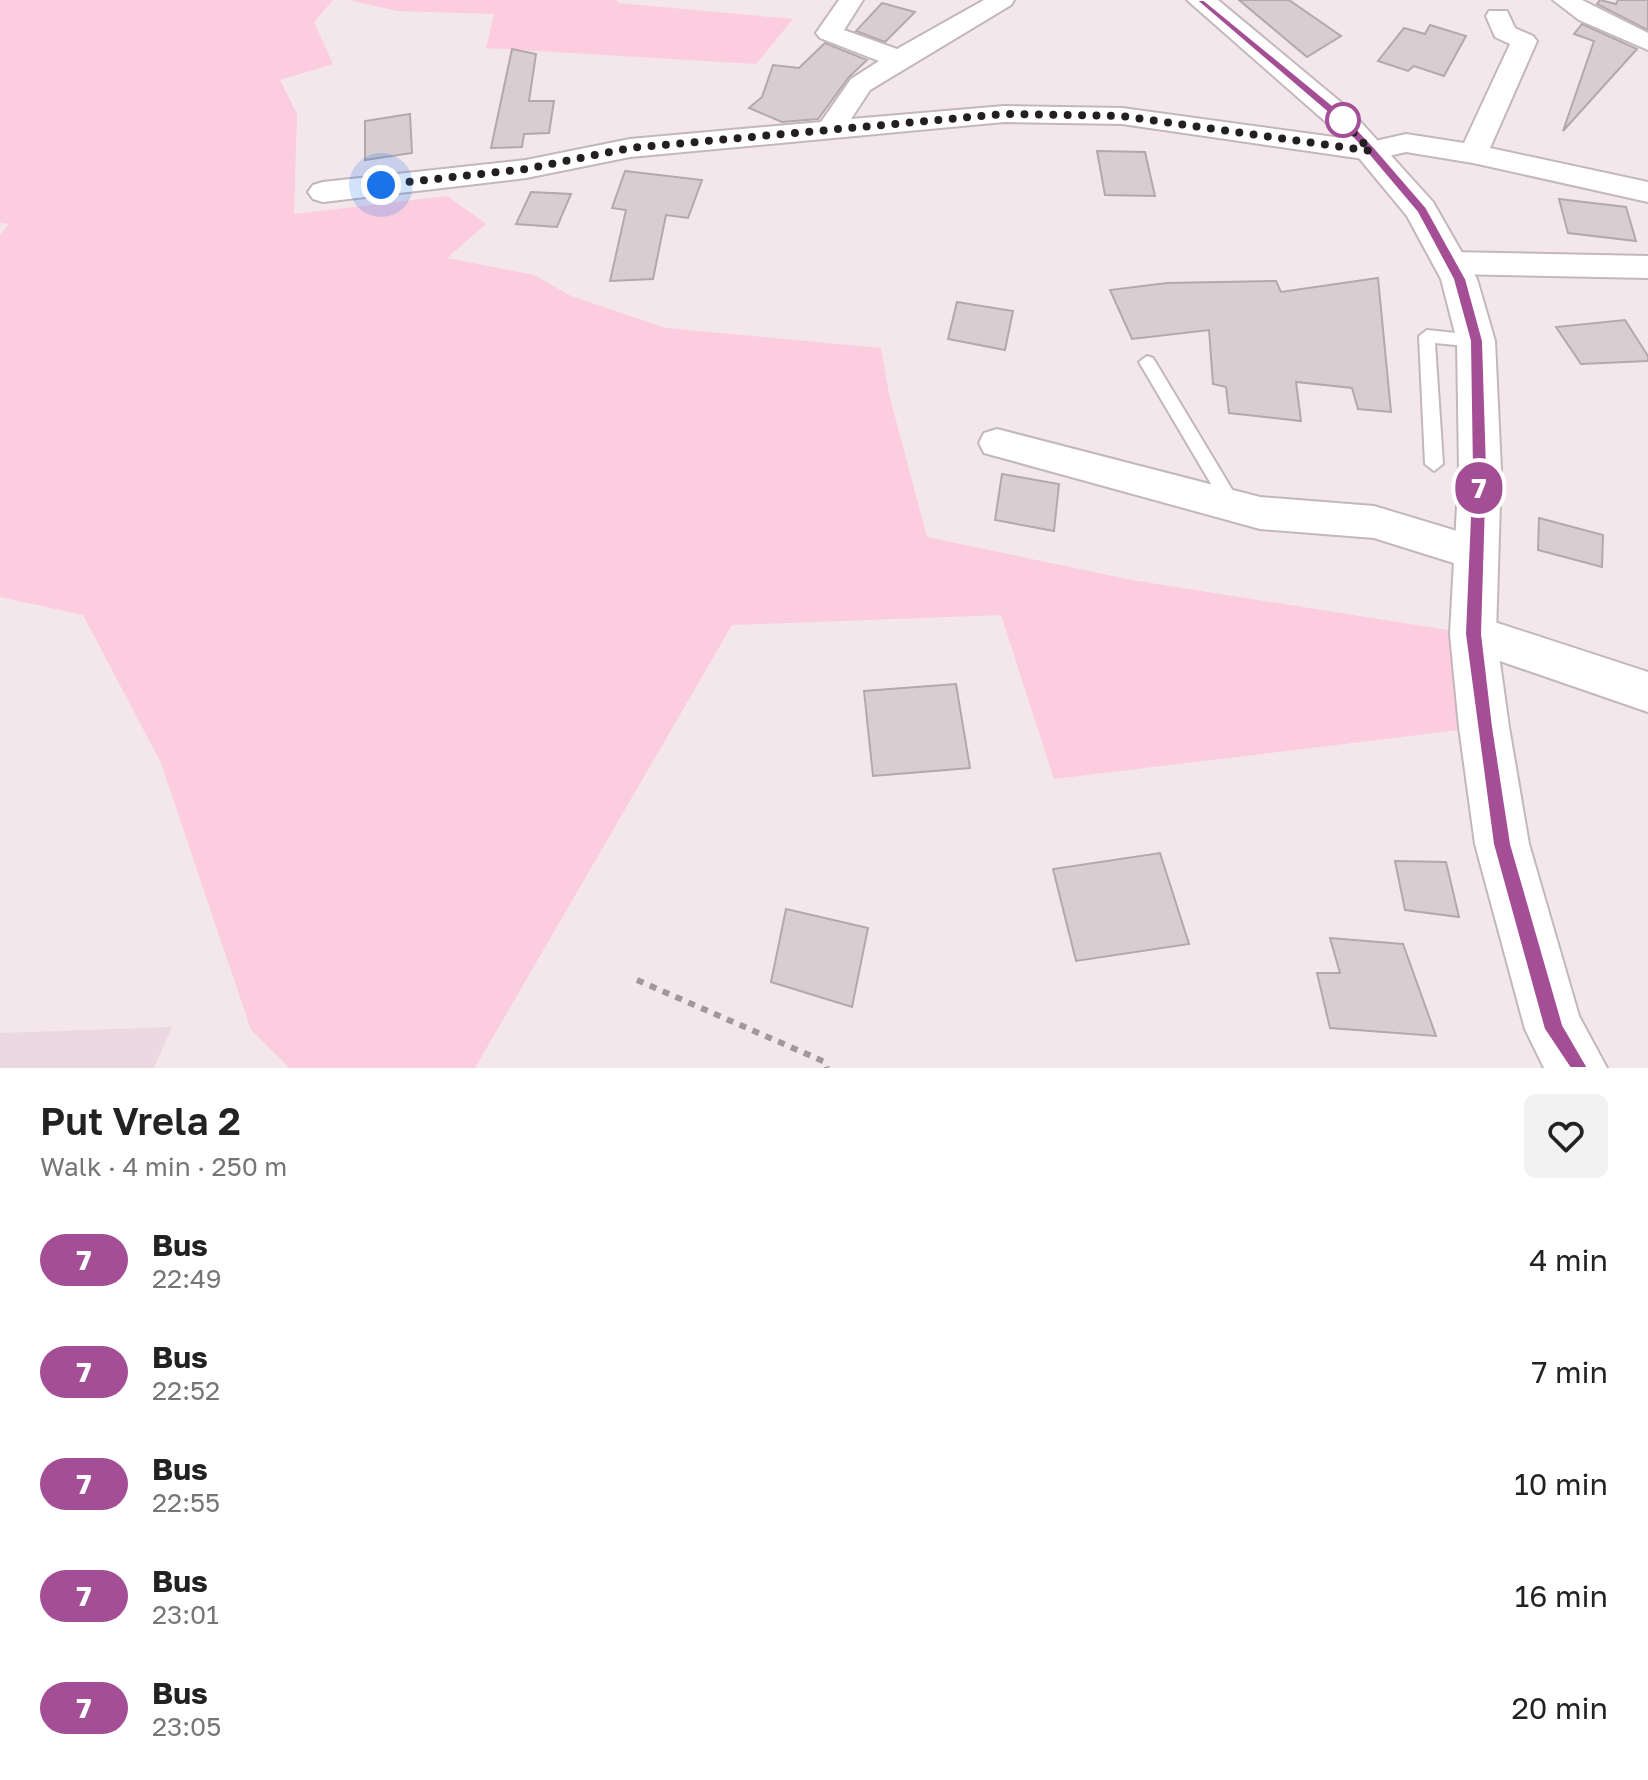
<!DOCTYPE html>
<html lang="en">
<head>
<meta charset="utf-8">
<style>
	body { margin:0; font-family:"Golos Text",sans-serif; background:#f2f2f2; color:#222; height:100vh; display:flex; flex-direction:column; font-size:30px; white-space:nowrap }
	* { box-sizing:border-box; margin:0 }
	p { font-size:26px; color:#767676 }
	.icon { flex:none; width:44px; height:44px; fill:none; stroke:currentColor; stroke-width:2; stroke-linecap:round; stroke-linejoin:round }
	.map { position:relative; height:1068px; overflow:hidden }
	.side { display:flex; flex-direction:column; background:#fff; flex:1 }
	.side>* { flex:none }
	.badge { padding:0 16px; border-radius:26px; font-size:28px; line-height:52px }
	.you { position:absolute; width:40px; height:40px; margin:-20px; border:6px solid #fff; border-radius:50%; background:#1a73e8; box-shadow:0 0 0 12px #1a73e833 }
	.map>.badge { position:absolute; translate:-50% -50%; box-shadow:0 0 0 4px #fff }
	.round { display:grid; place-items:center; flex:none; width:84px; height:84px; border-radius:12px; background:#f2f2f2 }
	.headline { display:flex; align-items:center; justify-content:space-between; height:136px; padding:0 40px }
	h1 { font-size:38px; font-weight:600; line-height:60px }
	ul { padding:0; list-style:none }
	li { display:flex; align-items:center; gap:24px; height:112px; padding:0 40px }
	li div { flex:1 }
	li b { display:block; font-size:30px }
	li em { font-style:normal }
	li .badge { min-width:88px; font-weight:700; text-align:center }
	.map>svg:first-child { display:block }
	.built { fill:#ecd8e0 }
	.green { fill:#fcccdf }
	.building { fill:#d9cdd2; stroke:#b3a8ac; stroke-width:2 }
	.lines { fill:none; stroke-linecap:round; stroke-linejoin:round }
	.service-casing { stroke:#c3b7bc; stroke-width:4 }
	.minor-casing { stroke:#c3b7bc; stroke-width:4 }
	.secondary-casing { stroke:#c3b7bc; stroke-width:4 }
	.path { stroke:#a2989c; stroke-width:6; stroke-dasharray:7 7; stroke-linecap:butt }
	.service { fill:#fff; fill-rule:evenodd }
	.minor { fill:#fff; fill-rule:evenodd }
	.secondary { fill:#fff; fill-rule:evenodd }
	.line { fill:#a44f95; stroke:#fff; stroke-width:2 }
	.walk { stroke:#242021; stroke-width:8; stroke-dasharray:0 14.4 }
	.stop-dot { fill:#fff; stroke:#a44f95; stroke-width:4 }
</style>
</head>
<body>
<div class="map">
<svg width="1648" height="1068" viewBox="0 0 1648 1068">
	<rect width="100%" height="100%" fill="#f4e7ec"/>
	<path class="built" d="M 172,1027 L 154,1068 L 0,1068 L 0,1033 Z"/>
	<path class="green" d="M 0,0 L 333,0 L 314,22 L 333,64 L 280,80 L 297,114 L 294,214 L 447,196 L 486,224 L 447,258 L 534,275 L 571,296 L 666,328 L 881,348 L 889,394 L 927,537 L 1132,580 L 1473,634 L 1484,727 L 1054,779 L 1001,615 L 732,625 L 475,1068 L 290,1068 L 251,1030 L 161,763 L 83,615 L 0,597 L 0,235 L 9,224 L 0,223 Z
		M 350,0 L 616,0 L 618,3 L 793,19 L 756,64 L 486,48 L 494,14 L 397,11 Z"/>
	<path class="building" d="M 1239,0 L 1289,0 L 1341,36 L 1307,57 Z
		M 1600,0 L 1616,4 L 1618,0 L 1648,0 L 1648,30 L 1597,4 Z
		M 882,3 L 915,12 L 885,42 L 856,31 Z
		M 1582,24 L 1637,49 L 1563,131 L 1594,41 L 1574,34 Z
		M 1430,25 L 1466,36 L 1444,76 L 1414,66 L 1408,71 L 1378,61 L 1404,28 L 1425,34 Z
		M 825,43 L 867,60 L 849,77 L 818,119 L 782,122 L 749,108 L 762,97 L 773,65 L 799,68 Z
		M 512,49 L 536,54 L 529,101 L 554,101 L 549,133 L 524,134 L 522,147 L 491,148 Z
		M 410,114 L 412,153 L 365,160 L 365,121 Z
		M 1097,151 L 1145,152 L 1155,196 L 1105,195 Z
		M 625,171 L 702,180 L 688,218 L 666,215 L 653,279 L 610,281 L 626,210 L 612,208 Z
		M 531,192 L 571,194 L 557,227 L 516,224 Z
		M 1559,199 L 1626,207 L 1636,241 L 1568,233 Z
		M 1378,278 L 1391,412 L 1358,409 L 1352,388 L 1296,382 L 1301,421 L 1229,413 L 1226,387 L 1213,384 L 1209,330 L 1132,339 L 1110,290 L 1167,283 L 1276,281 L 1281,292 Z
		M 957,302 L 1013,311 L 1005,350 L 948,339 Z
		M 1625,320 L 1648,356 L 1648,361 L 1581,364 L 1556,327 Z
		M 1002,474 L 1059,484 L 1054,531 L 995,520 Z
		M 1539,518 L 1603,535 L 1602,567 L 1538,550 Z
		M 956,684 L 970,768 L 873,776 L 864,691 Z
		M 1160,853 L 1189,944 L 1076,961 L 1053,869 Z
		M 1395,861 L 1446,862 L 1459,917 L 1405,910 Z
		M 786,909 L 868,928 L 852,1007 L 771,982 Z
		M 1330,938 L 1403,944 L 1436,1036 L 1330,1028 L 1317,973 L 1340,973 Z"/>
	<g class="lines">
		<defs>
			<path id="service" d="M 1427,330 L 1476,335 L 1484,341 L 1476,347 L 1435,343 L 1443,464 L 1434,471 L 1425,464 L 1419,336 Z
				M 1147,356 L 1153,358 L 1239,501 L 1242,506 L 1239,511 L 1227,511 L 1139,362 Z"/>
			<path id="minor" d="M 839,0 L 863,0 L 844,30 L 897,49 L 984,0 L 1014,0 L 1011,5 L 870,90 L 851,119 L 1004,106 L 1122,108 L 1371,142 L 1406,134 L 1464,143 L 1510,44 L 1495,37 L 1486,16 L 1489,11 L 1507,11 L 1515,28 L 1533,36 L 1537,41 L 1490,148 L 1648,182 L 1648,202 L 1473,163 L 1406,152 L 1371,160 L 1122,124 L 1004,122 L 630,157 L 526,178 L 323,202 L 313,199 L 308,192 L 313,185 L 323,182 L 526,160 L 630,139 L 821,122 L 851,79 L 879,61 L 820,38 L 816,33 Z
				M 1553,0 L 1582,0 L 1648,33 L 1648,50 L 1579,20 Z
				M 1451,252 L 1648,256 L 1648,278 L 1451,274 L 1440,271 L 1435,263 L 1440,255 Z
				M 997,429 L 1260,497 L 1374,506 L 1490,541 L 1495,553 L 1490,565 L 1476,570 L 1374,538 L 1260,529 L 984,453 L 979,443 L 984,433 Z
				M 1473,615 L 1648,672 L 1648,712 L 1459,647 L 1453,634 L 1459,621 Z"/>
			<path id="secondary" d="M 1187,0 L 1218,0 L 1349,109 L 1433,202 L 1477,279 L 1495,341 L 1501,470 L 1496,634 L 1509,727 L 1529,844 L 1579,1016 L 1607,1068 L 1544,1068 L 1525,1029 L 1475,844 L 1459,727 L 1450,634 L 1459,470 L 1457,341 L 1441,279 L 1407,216 L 1359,158 L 1327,123 Z"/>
		</defs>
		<use href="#service" class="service-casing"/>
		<use href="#minor" class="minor-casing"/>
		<use href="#secondary" class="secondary-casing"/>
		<path class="path" d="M 637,980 L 825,1062 L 827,1068"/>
		<use href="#service" class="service"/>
		<use href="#minor" class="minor"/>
		<use href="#secondary" class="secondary"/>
	</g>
	<path class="line" d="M 1196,0 L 1204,0 L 1342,113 L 1375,148 L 1426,207 L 1466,279 L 1483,341 L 1487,470 L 1482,634 L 1493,727 L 1511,844 L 1563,1025 L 1588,1068 L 1570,1068 L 1544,1029 L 1493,844 L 1465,634 L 1472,470 L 1470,341 L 1453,279 L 1417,212 L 1367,153 L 1334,118 Z"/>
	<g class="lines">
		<path class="walk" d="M 381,185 L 526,169 L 630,148 L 1004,114 L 1122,116 L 1371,151 L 1338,116 L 1343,120"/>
	</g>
	<circle class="stop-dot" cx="1343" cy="120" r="16"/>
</svg>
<div class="you" style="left:381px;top:185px"></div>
<b class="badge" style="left:1479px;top:488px;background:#a44f95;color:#fff">7</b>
</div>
<section class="side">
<div class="headline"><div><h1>Put Vrela 2</h1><p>Walk · 4 min · 250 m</p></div><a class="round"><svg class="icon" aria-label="heart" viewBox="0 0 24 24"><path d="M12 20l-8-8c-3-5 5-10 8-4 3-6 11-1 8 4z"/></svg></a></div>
<ul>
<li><span class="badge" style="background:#a44f95;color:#fff">7</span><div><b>Bus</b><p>22:49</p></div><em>4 min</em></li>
<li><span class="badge" style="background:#a44f95;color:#fff">7</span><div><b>Bus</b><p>22:52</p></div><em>7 min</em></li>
<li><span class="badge" style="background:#a44f95;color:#fff">7</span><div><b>Bus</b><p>22:55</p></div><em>10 min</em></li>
<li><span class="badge" style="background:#a44f95;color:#fff">7</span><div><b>Bus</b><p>23:01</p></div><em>16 min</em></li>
<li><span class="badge" style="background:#a44f95;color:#fff">7</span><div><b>Bus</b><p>23:05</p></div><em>20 min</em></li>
</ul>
</section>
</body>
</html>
